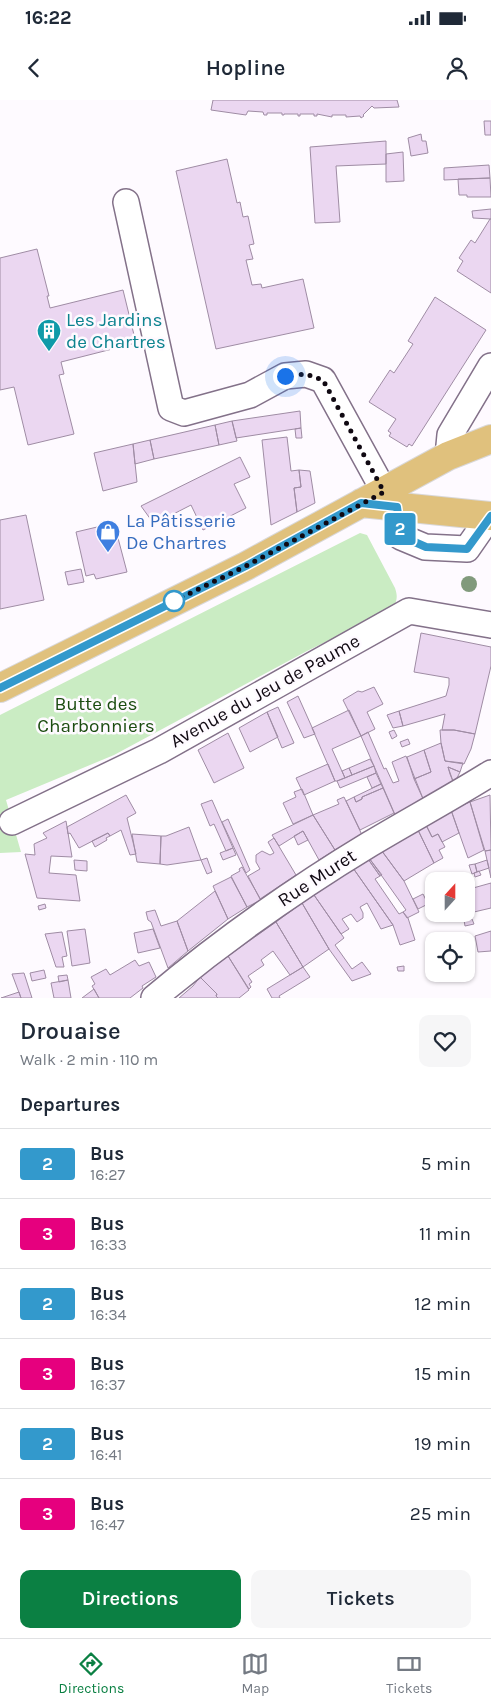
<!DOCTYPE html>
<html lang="en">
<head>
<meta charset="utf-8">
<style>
	body { margin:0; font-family:Karla,sans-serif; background:#f6f6f7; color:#1f2937; height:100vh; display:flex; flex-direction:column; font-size:19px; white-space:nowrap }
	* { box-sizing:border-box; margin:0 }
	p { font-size:16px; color:#747a83 }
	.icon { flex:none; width:28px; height:28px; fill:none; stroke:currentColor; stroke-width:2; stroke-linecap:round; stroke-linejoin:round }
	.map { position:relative; height:898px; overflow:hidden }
	.details { display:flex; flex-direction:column; background:#fff; flex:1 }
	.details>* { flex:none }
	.badge { padding:0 10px; border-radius:4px; font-size:18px; line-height:32px }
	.needle { width:32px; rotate:21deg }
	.controls { position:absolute; left:425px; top:772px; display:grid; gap:10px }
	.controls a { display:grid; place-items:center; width:50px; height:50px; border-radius:10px; background:#fff; box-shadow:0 1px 4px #0004; font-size:25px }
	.you { position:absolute; width:25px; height:25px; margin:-12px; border:4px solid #fff; border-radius:50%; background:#1a73e8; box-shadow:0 0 0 8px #1a73e833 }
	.map>.badge { position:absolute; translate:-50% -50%; box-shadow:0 0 0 2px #fff }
	h2 { padding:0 20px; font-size:19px; line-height:45px }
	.round { display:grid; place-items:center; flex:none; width:52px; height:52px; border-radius:10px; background:#f6f6f7 }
	.headline { display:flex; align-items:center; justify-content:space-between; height:85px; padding:0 20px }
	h1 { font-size:24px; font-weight:600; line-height:38px }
	.action { display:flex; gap:10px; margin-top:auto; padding:10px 20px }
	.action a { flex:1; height:58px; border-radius:10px; background:#0b8043; color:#fff; font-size:20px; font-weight:600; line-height:58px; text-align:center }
	.action a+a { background:#f6f6f7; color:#1f2937 }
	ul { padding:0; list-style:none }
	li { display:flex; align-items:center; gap:15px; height:70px; padding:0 20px; border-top:1px solid #e0e1e3 }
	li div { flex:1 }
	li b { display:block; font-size:19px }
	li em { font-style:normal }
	li .badge { min-width:55px; font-weight:700; text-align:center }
	.status { display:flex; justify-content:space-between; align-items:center; height:35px; padding:0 25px; background:#fff; direction:ltr }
	.status svg { height:14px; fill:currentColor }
	header { display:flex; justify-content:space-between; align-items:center; height:65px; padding:0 20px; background:#fff; font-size:22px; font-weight:600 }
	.tabs { display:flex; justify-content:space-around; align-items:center; height:70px; border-top:1px solid #e0e1e3; background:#fff; font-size:14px; color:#747a83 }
	.tabs a { display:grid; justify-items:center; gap:2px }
	.tabs .on { color:#0b8043 }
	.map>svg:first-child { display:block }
	.green { fill:#caecc3 }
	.building { fill:#ebd7f1; stroke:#9f8ca4 }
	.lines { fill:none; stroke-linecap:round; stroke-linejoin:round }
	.minor-casing { stroke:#837189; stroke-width:28 }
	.major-casing { stroke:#d9d8d9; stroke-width:30 }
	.minor { stroke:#fff; stroke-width:25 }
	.major { stroke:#e0c17d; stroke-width:28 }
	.tree { fill:#819a7c }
	.line-casing { stroke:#fff; stroke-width:11 }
	.line { stroke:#39c; stroke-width:8 }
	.walk { stroke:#100912; stroke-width:5; stroke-dasharray:0 9 }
	.stop-dot { fill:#fff; stroke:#39c; stroke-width:2.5 }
	.labels { text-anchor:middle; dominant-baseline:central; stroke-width:5; stroke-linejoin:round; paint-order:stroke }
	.culture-label { font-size:19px; fill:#0d838f; stroke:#fefaff; text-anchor:start }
	.shop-label { font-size:19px; fill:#366cbe; stroke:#fefaff; text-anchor:start }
	.street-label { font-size:19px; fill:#100912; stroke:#fefaff }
	.park-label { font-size:19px; fill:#1b4c10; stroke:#fefaff }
</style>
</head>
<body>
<div class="status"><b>16:22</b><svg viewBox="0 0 49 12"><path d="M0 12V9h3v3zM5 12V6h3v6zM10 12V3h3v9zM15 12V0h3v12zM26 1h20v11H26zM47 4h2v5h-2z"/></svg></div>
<header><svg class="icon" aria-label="back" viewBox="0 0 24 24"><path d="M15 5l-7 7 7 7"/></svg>Hopline<svg class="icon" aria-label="person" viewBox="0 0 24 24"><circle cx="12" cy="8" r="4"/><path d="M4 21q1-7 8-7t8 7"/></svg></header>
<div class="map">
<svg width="491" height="898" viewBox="0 0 491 898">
	<rect width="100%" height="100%" fill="#fefaff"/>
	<path class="green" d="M 360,433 L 367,435 L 395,488 C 398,497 397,500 393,509 L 307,551 L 114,655 L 6,700 L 21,752 L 0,753 L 0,615 Z"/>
	<path class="building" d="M 213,0 L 397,0 L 399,7 L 374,8 L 372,6 L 363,15 L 364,16 L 361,18 L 360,16 L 346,17 L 346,15 L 332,15 L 332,17 L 317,14 L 317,16 L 314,16 L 314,14 L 300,14 L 300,16 L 298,16 L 298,14 L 284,14 L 284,15 L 282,15 L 282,13 L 267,13 L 267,15 L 264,15 L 263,12 L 248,11 L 246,15 L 211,10 Z
		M 484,21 L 491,21 L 491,35 L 485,35 Z
		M 421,34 L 422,41 L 426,41 L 428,53 L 411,56 L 408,38 Z
		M 386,41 L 386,64 L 336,66 L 340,122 L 315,123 L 310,47 Z
		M 403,52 L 404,81 L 386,82 L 386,54 Z
		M 227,59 L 237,103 L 240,102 L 243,117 L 248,116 L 254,144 L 249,145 L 253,159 L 246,160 L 252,185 L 261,184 L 262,188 L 303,179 L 314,228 L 216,249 L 176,71 Z
		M 489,65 L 490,78 L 444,80 L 444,68 Z
		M 490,78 L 491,97 L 467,97 L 467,95 L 459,95 L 458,79 Z
		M 491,109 L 491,119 L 473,118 L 472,111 Z
		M 490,119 L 491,119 L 491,193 L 457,171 L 463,161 L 459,158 L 471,140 L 475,143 Z
		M 37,149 L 49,196 L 47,196 L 50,208 L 123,190 L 136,243 L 61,262 L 64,274 L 59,275 L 74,334 L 28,345 L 14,287 L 0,290 L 0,158 Z
		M 435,197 L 486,230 L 412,346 L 409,344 L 407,347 L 389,336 L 391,333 L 388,331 L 396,319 L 369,302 L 390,270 L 394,273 L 413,244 L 408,241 Z
		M 300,311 L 301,328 L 236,338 L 232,321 Z
		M 232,321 L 237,341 L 219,345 L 215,325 Z
		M 215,325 L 219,345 L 154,359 L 150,340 Z
		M 301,328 L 302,338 L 296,338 L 295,329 Z
		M 287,337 L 291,371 L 299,370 L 301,387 L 294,388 L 297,412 L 271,425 L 262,340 Z
		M 150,340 L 154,359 L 135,364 L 133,344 Z
		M 133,344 L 137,382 L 103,391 L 94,353 Z
		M 240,357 L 250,377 L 234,384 L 246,408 L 203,430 L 191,405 L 154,424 L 141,406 Z
		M 299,370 L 310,371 L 315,403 L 297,412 L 294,388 L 301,387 Z
		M 26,415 L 44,500 L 0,509 L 0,420 Z
		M 114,423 L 127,472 L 96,479 L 94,474 L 86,476 L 76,432 Z
		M 81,469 L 84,482 L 68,485 L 65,472 Z
		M 421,533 L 491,547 L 491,566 L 475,634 L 454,630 L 442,630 L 445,614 L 403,626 L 399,611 L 446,596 L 449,585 L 449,578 L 414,572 Z
		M 374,587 L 383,604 L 367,612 L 375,629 L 361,636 L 343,600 L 358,591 L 362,592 Z
		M 298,596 L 315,634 L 304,638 L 287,602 Z
		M 278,607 L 294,643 L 282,648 L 267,612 Z
		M 349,610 L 361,636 L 332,649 L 345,678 L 337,681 L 335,681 L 312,628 Z
		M 399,611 L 403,626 L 393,628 L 387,615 Z
		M 267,612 L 278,637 L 250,652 L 239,628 Z
		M 394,630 L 397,636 L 392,639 L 389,632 Z
		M 440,630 L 454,630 L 475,634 L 471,649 L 464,664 L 445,661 L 441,643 Z
		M 368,632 L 384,669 L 386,668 L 393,683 L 399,681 L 392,662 L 406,656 L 424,701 L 396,717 L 361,636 Z
		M 228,633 L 244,668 L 214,683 L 198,650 Z
		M 408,639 L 410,644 L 402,647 L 400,642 Z
		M 441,643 L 445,661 L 463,663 L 460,672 L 448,667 L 454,684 L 424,701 L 414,679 L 431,672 L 424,650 Z
		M 424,650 L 431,672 L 414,679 L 407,657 Z
		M 370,659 L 374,666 L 352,675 L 349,668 Z
		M 328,664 L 335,681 L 304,695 L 296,678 Z
		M 374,666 L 376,673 L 340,688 L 337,681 Z
		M 448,667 L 460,672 L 454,684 L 450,674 Z
		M 349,668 L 352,675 L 345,678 L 342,671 Z
		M 376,673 L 381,684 L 372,688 L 367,677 Z
		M 381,684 L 383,688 L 362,697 L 362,699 L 356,702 L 354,697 Z
		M 383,688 L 394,713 L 360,730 L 346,701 L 354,697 L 356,702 L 362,699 L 362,697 Z
		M 302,689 L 313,715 L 293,724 L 283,703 L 296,697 L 294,692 Z
		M 126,695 L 136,713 L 127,718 L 136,754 L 130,755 L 121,730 L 110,736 L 108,733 L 79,748 L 70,733 L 68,734 L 67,727 Z
		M 490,695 L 491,750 L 485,751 L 470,702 Z
		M 344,697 L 362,735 L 335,750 L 313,715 L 339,704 L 337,700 Z
		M 212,700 L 233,748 L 226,751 L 214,724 L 210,726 L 201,704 Z
		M 470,702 L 484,750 L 468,758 L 451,710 Z
		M 451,710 L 459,733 L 442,742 L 438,734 L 432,737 L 425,723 Z
		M 313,715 L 335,750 L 319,760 L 303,731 L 279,746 L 272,735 Z
		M 228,719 L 250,770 L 246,773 L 222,722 Z
		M 66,721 L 72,757 L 51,756 L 49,773 L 76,775 L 80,801 L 37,798 L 25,754 L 35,755 L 34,744 L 47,738 L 43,733 Z
		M 425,723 L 432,737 L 438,734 L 445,747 L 439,750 L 443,758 L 434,763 L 417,728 Z
		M 189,727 L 201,760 L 167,765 L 160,764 L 161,736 L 166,736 Z
		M 417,728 L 434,763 L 404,781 L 381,750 Z
		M 303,731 L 308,740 L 298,745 L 294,736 Z
		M 108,733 L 110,736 L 106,738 L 107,740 L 95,747 L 92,741 Z
		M 132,734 L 161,736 L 160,764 L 137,762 Z
		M 274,738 L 296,775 L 260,799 L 248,776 L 260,769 L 256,762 L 256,755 L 262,751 L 270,755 L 274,753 L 268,742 Z
		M 233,748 L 236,755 L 223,760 L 220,753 Z
		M 491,750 L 491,778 L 485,751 Z
		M 382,751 L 404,781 L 419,812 L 407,818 L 403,812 L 406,810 L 369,758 Z
		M 207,758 L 212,772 L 207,774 L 201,760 Z
		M 369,758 L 382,775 L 380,776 L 368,759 Z
		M 368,759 L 380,776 L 375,779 L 399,814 L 403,812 L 408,818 L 415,840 L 400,845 L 393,825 L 353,768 Z
		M 74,760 L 87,761 L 87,771 L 75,770 Z
		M 487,760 L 489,768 L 477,772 L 475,764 Z
		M 475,764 L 477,772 L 472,774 L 469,765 Z
		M 242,767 L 261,800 L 247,807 L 231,776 L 240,771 L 239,769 Z
		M 353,768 L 393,825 L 381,829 L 367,803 L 360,807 L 363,813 L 363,818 L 357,822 L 351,814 L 342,819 L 349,829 L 341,834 L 314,795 Z
		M 479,771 L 481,775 L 475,777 L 474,773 Z
		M 231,777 L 247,807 L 228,819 L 213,786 Z
		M 491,783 L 491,808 L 474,812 L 473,804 L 466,806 L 466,790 Z
		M 215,791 L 228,819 L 188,851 L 177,821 Z
		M 423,794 L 428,804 L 418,809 L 413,799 Z
		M 314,795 L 344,838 L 335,845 L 352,869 L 362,862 L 371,874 L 352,881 L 329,849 L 302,803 Z
		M 302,803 L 329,849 L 303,867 L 276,822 Z
		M 45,804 L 46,808 L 39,810 L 38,806 Z
		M 155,810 L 161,826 L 177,821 L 188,851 L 168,868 L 151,822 L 148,820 L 146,812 Z
		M 472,819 L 474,824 L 465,826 L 464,820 Z
		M 276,822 L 303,867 L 290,875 L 273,851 L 261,860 L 264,865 L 248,876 L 252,882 L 249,884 L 251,887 L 249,889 L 228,856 Z
		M 85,829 L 90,863 L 72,866 L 67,831 Z
		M 153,829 L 160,848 L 138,853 L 134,833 Z
		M 491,831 L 491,851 L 478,852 L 475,836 Z
		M 62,832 L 67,856 L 62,857 L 64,867 L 56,867 L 45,834 Z
		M 228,856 L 249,890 L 239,898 L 218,898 L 216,896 L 217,894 L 200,877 Z
		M 135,860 L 139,866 L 149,862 L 156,877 L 142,886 L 143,888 L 130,898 L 99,898 L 92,886 L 95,884 L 91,877 L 106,869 L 110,875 Z
		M 404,866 L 404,871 L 398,871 L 397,867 Z
		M 303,867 L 310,877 L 279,896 L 280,898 L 272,898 L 267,889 Z
		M 44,870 L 46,878 L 32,881 L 30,873 Z
		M 24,873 L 32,898 L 21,898 L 12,874 Z
		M 67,875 L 68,880 L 59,882 L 58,876 Z
		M 200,877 L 217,894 L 216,896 L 218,898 L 179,898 L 193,886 Z
		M 68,880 L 71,898 L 54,898 L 51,883 Z
		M 94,889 L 99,898 L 82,898 Z
		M 19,892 L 21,898 L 1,898 Z"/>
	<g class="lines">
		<defs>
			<path id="minor" d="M 126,102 L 171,308 L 184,313 L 250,295 L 285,276 L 306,274 L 323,280 L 384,391
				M 448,356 L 450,335 L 491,266
				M 397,407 L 401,437 L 425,447 L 467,449 L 490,416
				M 12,722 L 159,651 L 409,511 L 491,525
				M 154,898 C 222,841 294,790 370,744 C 410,720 451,698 491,673"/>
			<path id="major" d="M 361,403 L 491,416
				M 0,588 L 246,466 L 448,356 L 491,339"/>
		</defs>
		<use href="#minor" class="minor-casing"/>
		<use href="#major" class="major-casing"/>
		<use href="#minor" class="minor"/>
		<use href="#major" class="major"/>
	</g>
	<circle class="tree" cx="469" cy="484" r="8"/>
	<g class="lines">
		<defs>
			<path id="line" d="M 0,588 L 246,466 L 361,403 L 397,407 L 401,436 L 426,447 L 467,449 L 491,416"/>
		</defs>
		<use href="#line" class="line-casing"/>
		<use href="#line" class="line"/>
		<path class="walk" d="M 174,501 L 246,466 L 384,392 L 323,280 L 306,274 L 285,276"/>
	</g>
	<defs>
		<symbol id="building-pin" viewBox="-11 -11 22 30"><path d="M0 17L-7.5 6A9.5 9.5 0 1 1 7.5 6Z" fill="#0f9aa8" stroke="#fefaff"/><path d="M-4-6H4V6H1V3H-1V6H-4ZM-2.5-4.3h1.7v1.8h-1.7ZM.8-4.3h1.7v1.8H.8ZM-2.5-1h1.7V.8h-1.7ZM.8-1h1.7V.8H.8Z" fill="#fff"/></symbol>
		<symbol id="shop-pin" viewBox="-11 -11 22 30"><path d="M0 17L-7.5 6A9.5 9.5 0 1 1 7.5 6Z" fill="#3f7fe0" stroke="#fefaff"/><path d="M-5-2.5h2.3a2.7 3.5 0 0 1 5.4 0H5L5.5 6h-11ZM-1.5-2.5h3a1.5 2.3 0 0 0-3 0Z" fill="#fff"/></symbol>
	</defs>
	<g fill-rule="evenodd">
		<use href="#building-pin" x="35" y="217" width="28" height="38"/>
		<use href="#shop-pin" x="94" y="418" width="28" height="38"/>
	</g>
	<circle class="stop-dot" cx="174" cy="501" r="10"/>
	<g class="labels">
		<g class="culture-label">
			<text x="66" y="220">Les Jardins<tspan x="66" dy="22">de Chartres</tspan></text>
		</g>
		<g class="shop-label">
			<text x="126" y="421">La Pâtisserie<tspan x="126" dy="22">De Chartres</tspan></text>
		</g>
		<g class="street-label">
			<text transform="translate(265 591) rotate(-29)">Avenue du Jeu de Paume</text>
			<text transform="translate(317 778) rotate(-33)">Rue Muret</text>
		</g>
		<g class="park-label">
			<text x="96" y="604">Butte des<tspan x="96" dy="22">Charbonniers</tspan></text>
		</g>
	</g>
</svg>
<div class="controls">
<a><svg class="needle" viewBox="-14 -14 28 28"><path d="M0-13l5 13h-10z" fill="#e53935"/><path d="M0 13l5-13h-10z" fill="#747a83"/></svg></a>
<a><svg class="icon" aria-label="locate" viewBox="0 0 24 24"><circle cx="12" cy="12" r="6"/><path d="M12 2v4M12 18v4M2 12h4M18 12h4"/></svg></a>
</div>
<div class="you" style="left:285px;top:276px"></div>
<b class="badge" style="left:400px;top:429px;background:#39c;color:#fff">2</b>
</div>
<section class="details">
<div class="headline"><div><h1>Drouaise</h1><p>Walk · 2 min · 110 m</p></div><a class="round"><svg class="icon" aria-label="heart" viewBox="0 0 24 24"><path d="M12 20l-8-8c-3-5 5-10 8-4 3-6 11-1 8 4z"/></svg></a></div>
<h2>Departures</h2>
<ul>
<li><span class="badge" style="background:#39c;color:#fff">2</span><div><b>Bus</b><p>16:27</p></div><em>5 min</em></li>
<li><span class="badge" style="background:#e6007e;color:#fff">3</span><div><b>Bus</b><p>16:33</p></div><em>11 min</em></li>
<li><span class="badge" style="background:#39c;color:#fff">2</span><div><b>Bus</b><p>16:34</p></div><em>12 min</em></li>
<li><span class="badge" style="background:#e6007e;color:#fff">3</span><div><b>Bus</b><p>16:37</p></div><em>15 min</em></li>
<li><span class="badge" style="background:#39c;color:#fff">2</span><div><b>Bus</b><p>16:41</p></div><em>19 min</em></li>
<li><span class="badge" style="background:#e6007e;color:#fff">3</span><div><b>Bus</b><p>16:47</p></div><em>25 min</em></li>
</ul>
<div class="action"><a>Directions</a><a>Tickets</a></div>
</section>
<nav class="tabs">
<a class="on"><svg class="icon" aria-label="directions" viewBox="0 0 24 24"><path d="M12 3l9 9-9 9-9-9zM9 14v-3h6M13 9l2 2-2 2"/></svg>Directions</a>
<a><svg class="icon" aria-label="map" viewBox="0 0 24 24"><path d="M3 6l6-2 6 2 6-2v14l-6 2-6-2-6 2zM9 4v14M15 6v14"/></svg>Map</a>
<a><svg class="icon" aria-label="tickets" viewBox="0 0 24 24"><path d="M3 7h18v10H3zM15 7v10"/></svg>Tickets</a>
</nav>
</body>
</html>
